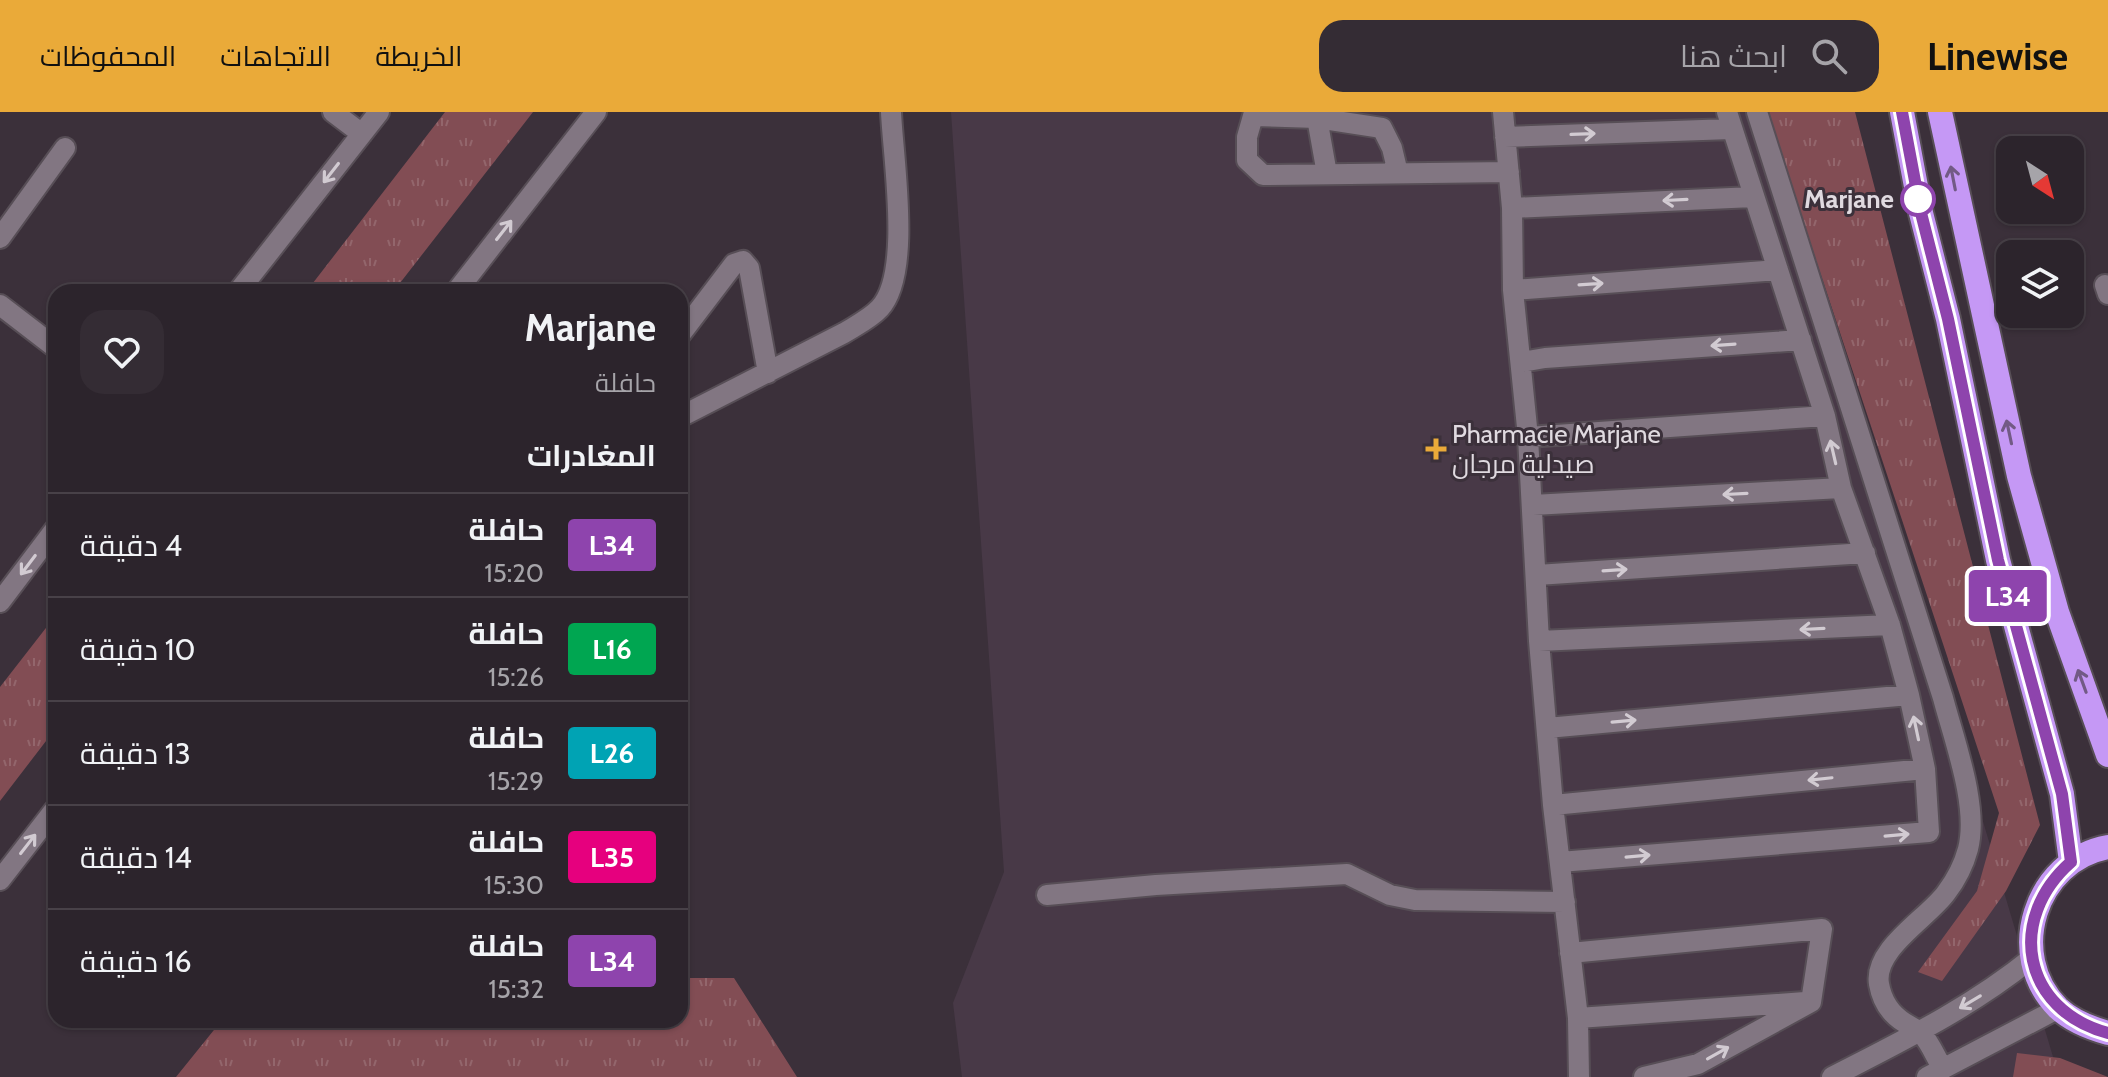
<!DOCTYPE html>
<html lang="ar">
<head>
<meta charset="utf-8">
<style>
	body { margin:0; font-family:Cabin,Cairo,sans-serif; background:#342c34; color:#f1f3f6; direction:rtl; height:100vh; display:flex; flex-direction:column; font-size:30px; white-space:nowrap }
	* { box-sizing:border-box; margin:0 }
	p { font-size:26px; color:#a6a4a9 }
	.icon { flex:none; width:44px; height:44px; fill:none; stroke:currentColor; stroke-width:2; stroke-linecap:round; stroke-linejoin:round }
	.map { position:relative; flex:1; overflow:hidden; direction:ltr }
	.side { position:absolute; left:48px; top:172px; width:640px; height:744px; display:flex; flex-direction:column; background:#2c242c; border-radius:24px; box-shadow:0 2px 6px #0004,0 0 0 2px #484148; direction:rtl }
	.side>* { flex:none }
	.badge { padding:0 16px; border-radius:6px; font-size:28px; line-height:52px }
	.needle { width:52px; rotate:144deg }
	.fabs { position:absolute; left:1996px; top:24px; display:grid; gap:16px }
	.fabs a { display:grid; place-items:center; width:88px; height:88px; border-radius:16px; background:#2c242c; box-shadow:0 2px 6px #0004,0 0 0 2px #484148; font-size:40px }
	.map>.badge { position:absolute; translate:-50% -50%; box-shadow:0 0 0 4px #fff }
	h2 { padding:0 32px; font-size:30px; line-height:72px }
	.round { display:grid; place-items:center; flex:none; width:84px; height:84px; border-radius:24px; background:#342c34 }
	.headline { display:flex; align-items:center; justify-content:space-between; height:136px; padding:0 32px }
	h1 { font-size:38px; font-weight:700; line-height:60px }
	ul { padding:0; list-style:none }
	li { display:flex; align-items:center; gap:24px; height:104px; padding:0 32px; border-top:2px solid #484148 }
	li div { flex:1 }
	li b { display:block; font-size:30px }
	li em { font-style:normal }
	li .badge { min-width:88px; font-weight:700; text-align:center }
	header { display:flex; align-items:center; gap:48px; box-sizing:border-box; height:112px; padding:0 40px; background:#eaaa39; color:#111 }
	header strong { font-size:38px }
	nav { display:flex; gap:44px; margin-inline-start:auto; font-size:28px }
	.search { width:560px; height:72px; background:#342c34; display:flex; align-items:center; gap:20px; box-sizing:border-box; padding:0 28px; border-radius:24px; color:#a6a4a9; font-size:30px }
	.map>svg:first-child { display:block }
	.built { fill:#483947 }
	.grass { fill:url(#grass-tufts) }
	.lines { fill:none; stroke-linecap:round; stroke-linejoin:round }
	.minor-casing { stroke:#574e56; stroke-width:24 }
	.highway-casing { stroke:#574e56; stroke-width:28 }
	.minor { stroke:#827682; stroke-width:20 }
	.highway { stroke:#c598f5; stroke-width:24 }
	.oneway { stroke:#d2cbd2 }
	.oneway2 { stroke:#725a85 }
	.line-casing { stroke:#fff; stroke-width:18 }
	.line { stroke:#8e44ad; stroke-width:12 }
	.stop-dot { fill:#fff; stroke:#8e44ad; stroke-width:4 }
	.poi-dot { fill:#eaaa39; stroke:#3b303a; stroke-width:3 }
	.labels { text-anchor:middle; dominant-baseline:central; stroke-width:6; stroke-linejoin:round; paint-order:stroke }
	.stop-label { font-size:26px; font-weight:bold; fill:#e0dae0; stroke:#3b303a; text-anchor:end }
	.poi-label { font-size:26px; fill:#e0dae0; stroke:#3b303a; text-anchor:start }
</style>
</head>
<body>
<header>
<strong>Linewise</strong>
<div class="search"><svg class="icon" aria-label="search" viewBox="0 0 24 24"><circle cx="10" cy="10" r="6"/><path d="M15 15l6 6"/></svg>ابحث هنا</div>
<nav><a>الخريطة</a><a>الاتجاهات</a><a>المحفوظات</a></nav>
</header>
<div class="map">
<svg width="2108" height="965" viewBox="0 0 2108 965">
	<defs>
		<pattern id="grass-tufts" width="24" height="20" patternUnits="userSpaceOnUse" patternTransform="scale(2)"><rect width="24" height="20" fill="#824d54"/><path d="M3 7l-1-3M5 7V3M7 7l1-3M15 17l-1-3M17 17v-4M19 17l1-3" fill="none" stroke="#93666c"/></pattern>
	</defs>
	<rect width="100%" height="100%" fill="#3b303a"/>
	<path class="built" d="M 951,0 L 1772,0 L 2059,965 L 962,965 L 953,891 L 1004,760 Z"/>
	<path class="grass" d="M 445,0 L 533,0 L 393,180 L 306,180 Z
		M 1767,0 L 1855,0 L 2040,713 L 2006,779 L 1942,869 L 1918,860 L 1977,779 L 1999,701 Z
		M 56,503 L 56,616 L 0,689 L 0,575 Z
		M 680,866 L 734,866 L 797,965 L 176,965 L 222,908 L 680,908 Z
		M 2017,941 L 2060,946 L 2108,965 L 2013,965 Z"/>
	<g class="lines">
		<defs>
			<path id="minor" d="M 333,0 L 362,22
				M 1503,0 L 1512,96 L 1513,178 L 1528,325 L 1539,529 L 1553,693 L 1578,906 L 1579,965
				M 1757,0 L 1943,586 C 1954,628 1979,694 1968,737 C 1964,752 1956,768 1946,781 C 1928,806 1873,837 1879,872 C 1882,889 1890,902 1905,911 C 1909,914 1917,917 1921,921 C 1930,930 1936,946 1943,957
				M 1317,6 L 1327,62
				M 1505,25 L 1731,17
				M 1398,61 L 1392,36 L 1382,16 L 1317,6 L 1253,4 L 1247,25 L 1247,48 L 1263,63 L 1509,60
				M 1512,96 L 1753,85
				M 0,126 L 65,36
				M 2105,173 L 2108,182
				M 1513,178 L 1778,158
				M 238,180 L 379,0
				M 456,180 L 596,0
				M 0,193 L 56,236
				M 680,223 L 734,152 L 743,149 L 749,156 L 768,261
				M 1522,250 L 1545,246 L 1801,228
				M 680,305 L 844,221 C 857,213 871,206 880,196 C 912,161 893,47 891,0
				M 1528,325 L 1825,304
				M 1533,393 L 1841,376
				M 1537,463 L 1865,441
				M 0,490 L 56,416
				M 1539,529 L 1890,513
				M 1547,616 L 1909,583
				M 1553,693 L 1925,657
				M 1560,750 L 1929,720 L 1925,657 L 1909,583 L 1890,513 L 1841,376 L 1825,304 L 1727,0
				M 0,768 L 56,696
				M 1047,783 L 1156,773 L 1347,762 L 1390,783 L 1415,788 L 1565,790
				M 1570,841 L 1822,817 L 1811,890 L 1698,952 L 1644,965
				M 1578,906 L 1805,890
				M 1832,965 C 1902,929 1972,895 2033,845
				M 1927,965 L 2059,896"/>
			<path id="highway" d="M 1902,0 L 1921,101 L 1948,207 L 1998,448 L 2062,682 L 2071,750
				M 1940,0 L 2019,364 L 2057,500 L 2108,643
				M 2108,735 C 2035,748 2005,843 2058,896 C 2072,909 2090,916 2108,921"/>
		</defs>
		<use href="#minor" class="minor-casing"/>
		<use href="#highway" class="highway-casing"/>
		<use href="#minor" class="minor"/>
		<use href="#highway" class="highway"/>
	</g>
	<defs><path id="oneway-shaft" d="M-6 0H5M1.5-3L5.5 0L1.5 3" fill="none" stroke-width="1.6" stroke-linecap="round" stroke-linejoin="round" transform="scale(2)"/></defs>
	<g class="oneway">
		<use href="#oneway-shaft" transform="translate(1583 22) rotate(-2)"/>
		<use href="#oneway-shaft" transform="translate(331 61) rotate(128)"/>
		<use href="#oneway-shaft" transform="translate(1675 88) rotate(177)"/>
		<use href="#oneway-shaft" transform="translate(504 118) rotate(-52)"/>
		<use href="#oneway-shaft" transform="translate(1591 172) rotate(-4)"/>
		<use href="#oneway-shaft" transform="translate(1723 233) rotate(176)"/>
		<use href="#oneway-shaft" transform="translate(1833 340) rotate(-103)"/>
		<use href="#oneway-shaft" transform="translate(1735 382) rotate(177)"/>
		<use href="#oneway-shaft" transform="translate(28 453) rotate(127)"/>
		<use href="#oneway-shaft" transform="translate(1615 458) rotate(-4)"/>
		<use href="#oneway-shaft" transform="translate(1812 517) rotate(177)"/>
		<use href="#oneway-shaft" transform="translate(1624 609) rotate(-5)"/>
		<use href="#oneway-shaft" transform="translate(1916 616) rotate(-102)"/>
		<use href="#oneway-shaft" transform="translate(1820 667) rotate(174)"/>
		<use href="#oneway-shaft" transform="translate(1897 723) rotate(-5)"/>
		<use href="#oneway-shaft" transform="translate(28 732) rotate(-52)"/>
		<use href="#oneway-shaft" transform="translate(1638 744) rotate(-5)"/>
		<use href="#oneway-shaft" transform="translate(1970 890) rotate(149)"/>
		<use href="#oneway-shaft" transform="translate(1718 941) rotate(-29)"/>
	</g>
	<g class="oneway2">
		<use href="#oneway-shaft" transform="translate(1953 66) rotate(-101)"/>
		<use href="#oneway-shaft" transform="translate(2009 320) rotate(-102)"/>
		<use href="#oneway-shaft" transform="translate(2082 569) rotate(-110)"/>
	</g>
	<g class="lines">
		<defs>
			<path id="line" d="M 1902,0 L 1921,101 L 1948,207 L 1998,448 L 2062,682 L 2071,750 C 2006,807 2022,898 2108,921"/>
		</defs>
		<use href="#line" class="line-casing"/>
		<use href="#line" class="line"/>
	</g>
	<circle class="stop-dot" cx="1918" cy="87" r="16"/>
	<path class="poi-dot" d="M1432 325h8v8h8v8h-8v8h-8v-8h-8v-8h8z"/>
	<g class="labels">
		<g class="stop-label">
			<text x="1894" y="87">Marjane</text>
		</g>
		<g class="poi-label">
			<text x="1452" y="322">Pharmacie Marjane<tspan x="1452" dy="30">صيدلية مرجان</tspan></text>
		</g>
	</g>
</svg>
<div class="fabs">
<a><svg class="needle" viewBox="-14 -14 28 28"><path d="M0-13l5 13h-10z" fill="#e53935"/><path d="M0 13l5-13h-10z" fill="#a6a4a9"/></svg></a>
<a><svg class="icon" aria-label="layers" viewBox="0 0 24 24"><path d="M12 4l9 5-9 5-9-5zM3 14l9 5 9-5"/></svg></a>
</div>
<b class="badge" style="left:2008px;top:484px;background:#8e44ad;color:#fff">L34</b>
<section class="side">
<div class="headline"><div><h1>Marjane</h1><p>حافلة</p></div><a class="round"><svg class="icon" aria-label="heart" viewBox="0 0 24 24"><path d="M12 20l-8-8c-3-5 5-10 8-4 3-6 11-1 8 4z"/></svg></a></div>
<h2>المغادرات</h2>
<ul>
<li><span class="badge" style="background:#8e44ad;color:#fff">L34</span><div><b>حافلة</b><p>15:20</p></div><em>4 دقيقة</em></li>
<li><span class="badge" style="background:#00a651;color:#fff">L16</span><div><b>حافلة</b><p>15:26</p></div><em>10 دقيقة</em></li>
<li><span class="badge" style="background:#00a3b4;color:#fff">L26</span><div><b>حافلة</b><p>15:29</p></div><em>13 دقيقة</em></li>
<li><span class="badge" style="background:#e6007e;color:#fff">L35</span><div><b>حافلة</b><p>15:30</p></div><em>14 دقيقة</em></li>
<li><span class="badge" style="background:#8e44ad;color:#fff">L34</span><div><b>حافلة</b><p>15:32</p></div><em>16 دقيقة</em></li>
</ul>
</section>
</div>
</body>
</html>
